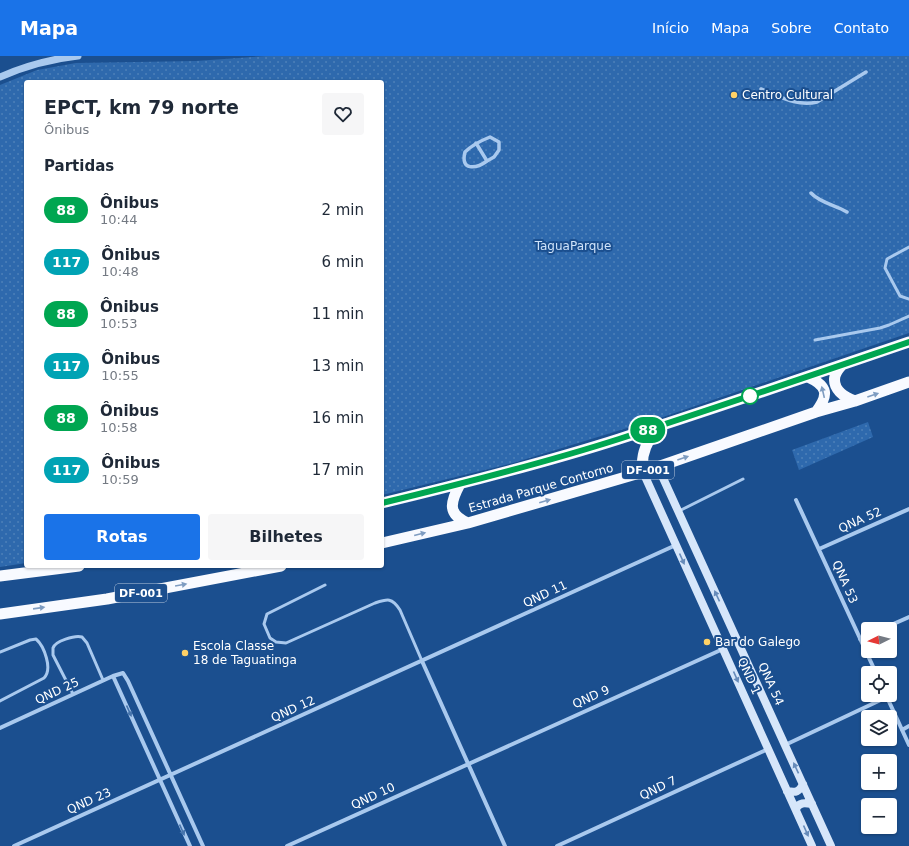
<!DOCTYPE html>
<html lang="pt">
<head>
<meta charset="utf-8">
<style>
	body { margin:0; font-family:"DejaVu Sans",sans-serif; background:#f6f6f7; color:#1f2937; height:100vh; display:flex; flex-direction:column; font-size:15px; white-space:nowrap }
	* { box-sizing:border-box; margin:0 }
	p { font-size:13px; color:#747a83 }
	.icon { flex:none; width:22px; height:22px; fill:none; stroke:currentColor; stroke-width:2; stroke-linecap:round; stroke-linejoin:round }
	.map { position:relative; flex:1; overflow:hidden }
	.drawer { position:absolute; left:24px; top:24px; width:360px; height:488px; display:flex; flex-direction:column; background:#fff; border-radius:4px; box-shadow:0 1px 3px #0004 }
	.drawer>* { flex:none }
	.badge { padding:0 8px; border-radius:13px; font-size:14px; line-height:26px }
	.needle { width:26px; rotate:264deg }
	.controls { position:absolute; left:861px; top:566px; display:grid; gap:8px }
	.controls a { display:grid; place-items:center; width:36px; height:36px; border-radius:4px; background:#fff; box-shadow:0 1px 3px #0004; font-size:20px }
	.map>.badge { position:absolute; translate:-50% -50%; box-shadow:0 0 0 2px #fff }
	h2 { padding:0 20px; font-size:15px; line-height:36px }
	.round { display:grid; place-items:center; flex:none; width:42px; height:42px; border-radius:4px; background:#f6f6f7 }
	.overview { display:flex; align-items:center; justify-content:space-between; height:68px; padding:0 20px }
	h1 { font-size:19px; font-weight:700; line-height:30px }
	.cta { display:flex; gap:8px; margin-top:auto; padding:8px 20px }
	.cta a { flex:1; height:46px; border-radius:4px; background:#1a73e8; color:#fff; font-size:16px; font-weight:700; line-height:46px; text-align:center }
	.cta a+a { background:#f6f6f7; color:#1f2937 }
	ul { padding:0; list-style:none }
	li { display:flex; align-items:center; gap:12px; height:52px; padding:0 20px }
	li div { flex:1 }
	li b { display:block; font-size:15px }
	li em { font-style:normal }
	li .badge { min-width:44px; font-weight:700; text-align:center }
	header { display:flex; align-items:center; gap:24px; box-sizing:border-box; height:56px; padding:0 20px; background:#1a73e8; color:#fff }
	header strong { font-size:19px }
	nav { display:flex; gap:22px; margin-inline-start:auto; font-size:14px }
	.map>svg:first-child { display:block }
	.park { fill:url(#park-dots) }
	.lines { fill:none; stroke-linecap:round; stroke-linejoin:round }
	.service { stroke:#a9c9ee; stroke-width:3 }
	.pedestrian { stroke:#a9c9ee; stroke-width:3.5 }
	.minor { stroke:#a9c9ee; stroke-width:4 }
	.tertiary { stroke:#a9c9ee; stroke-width:7 }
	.secondary { stroke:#d6e6fa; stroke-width:8 }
	.trunk { stroke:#f8faff; stroke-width:11 }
	.oneway { fill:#7e9cc1 }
	.oneway2 { fill:#668bba }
	.oneway3 { fill:#4674ac }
	.line-casing { stroke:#fff; stroke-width:9 }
	.line { stroke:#00a651; stroke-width:6 }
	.poi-dot { fill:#ffd166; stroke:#1b4f8f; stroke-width:1.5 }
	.stop-dot { fill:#fff; stroke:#00a651; stroke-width:2 }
	.labels { text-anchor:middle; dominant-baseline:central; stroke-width:4; stroke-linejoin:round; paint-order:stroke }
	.shield { fill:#1b4f8f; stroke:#bbcadd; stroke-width:1 }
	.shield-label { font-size:11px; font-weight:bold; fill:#fff }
	.poi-label { font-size:12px; fill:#fff; stroke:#1b4f8f; text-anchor:start }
	.park-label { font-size:12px; fill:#cfe3fa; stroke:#1b4f8f }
	.street-label { font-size:12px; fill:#fff; stroke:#1b4f8f }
</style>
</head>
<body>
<header>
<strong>Mapa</strong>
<nav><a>Início</a><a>Mapa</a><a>Sobre</a><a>Contato</a></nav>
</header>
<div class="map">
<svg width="909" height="790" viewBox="0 0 909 790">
	<defs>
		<pattern id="park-dots" width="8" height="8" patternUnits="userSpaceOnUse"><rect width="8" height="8" fill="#2e69ad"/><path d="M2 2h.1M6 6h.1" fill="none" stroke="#4d80b9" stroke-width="1.8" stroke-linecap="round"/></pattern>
	</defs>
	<rect width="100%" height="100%" fill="#1b4f8f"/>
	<path class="park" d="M 266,0 L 909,0 L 909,277 L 663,361 L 513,407 L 382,439 L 382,26 L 26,26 L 26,507 L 0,511 L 0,29 L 37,14 L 76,7 L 196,5 Z
		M 868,366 L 873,381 L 799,414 L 792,394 Z"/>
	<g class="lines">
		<path class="service" d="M 909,191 L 887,203 L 885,212 L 900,240 L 909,243
			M 815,284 L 880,272 L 889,269 L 909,260
			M 679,455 L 743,423
			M 325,529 L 267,558 L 264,568 L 270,582 L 276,586 L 286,587 L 375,547 C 387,543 392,541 400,554 L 422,605
			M 0,596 L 30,584 L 36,583 C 44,590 53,613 44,622 L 0,645
			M 73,638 L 53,599 C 53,598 53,593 53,592 C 55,585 75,579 82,581 L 87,587 L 103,624"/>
		<path class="pedestrian" d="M 761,33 C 779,40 797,51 817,46 L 866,16
			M 476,87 L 487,105 L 494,101 L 499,94 L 499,86 L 490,81 C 480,85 472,89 465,96 C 460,115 476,113 487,105
			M 811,137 C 820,147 836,149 847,156"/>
		<path class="minor" d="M 796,444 L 876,617
			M 819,493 L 909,453
			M 882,573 L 909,561
			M 860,583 L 868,579
			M 422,605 L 505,790
			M 113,620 L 190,790
			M 886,639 L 909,689
			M 0,672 L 113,620 L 123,617 L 128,625 L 203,790
			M 902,674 L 909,670
			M 785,689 L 887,641
			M 14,790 L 676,489
			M 287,790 L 723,593
			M 557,790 L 768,693"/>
		<path class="tertiary" d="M 0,21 C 25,10 50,3 78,0"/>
		<path class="secondary" d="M 658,411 L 831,790
			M 643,416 L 812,790
			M 787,735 C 796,737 799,736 803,728
			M 796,753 C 799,746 805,747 812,748"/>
		<path class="trunk" d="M 842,309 C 839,312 836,316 835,320 C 832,333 844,341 855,345
			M 808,321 C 828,330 829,339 816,356
			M 643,416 C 640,397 648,384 659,370
			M 460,428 C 451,445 446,458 468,467
			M 382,447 C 461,428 541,408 619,383 C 716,352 812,319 909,286
			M 382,487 L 468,467 L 643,416 L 816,356 L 855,345 L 909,326
			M 0,520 L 79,510
			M 0,558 L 107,543 L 281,510"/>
	</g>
	<defs><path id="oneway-solid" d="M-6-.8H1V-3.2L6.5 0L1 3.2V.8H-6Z"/></defs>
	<g class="oneway">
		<use href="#oneway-solid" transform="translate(823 336) rotate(-103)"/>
		<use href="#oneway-solid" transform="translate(873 339) rotate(-19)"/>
		<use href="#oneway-solid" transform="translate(683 402) rotate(-19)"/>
		<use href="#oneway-solid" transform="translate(545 445) rotate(-16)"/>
		<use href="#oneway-solid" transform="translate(420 478) rotate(-14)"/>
		<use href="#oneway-solid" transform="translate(181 529) rotate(-10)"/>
		<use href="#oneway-solid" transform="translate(39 552) rotate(-8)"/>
	</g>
	<g class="oneway2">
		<use href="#oneway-solid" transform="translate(682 503) rotate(66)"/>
		<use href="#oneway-solid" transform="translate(717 540) rotate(-115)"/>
		<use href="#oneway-solid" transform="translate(736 621) rotate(66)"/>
		<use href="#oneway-solid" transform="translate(796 712) rotate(-115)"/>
		<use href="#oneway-solid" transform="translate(806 775) rotate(66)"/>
	</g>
	<g class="oneway3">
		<use href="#oneway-solid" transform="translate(129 655) rotate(66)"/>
		<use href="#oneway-solid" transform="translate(182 774) rotate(66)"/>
	</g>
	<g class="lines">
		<defs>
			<path id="line" d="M 382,447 C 461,428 541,408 619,383 C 716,352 812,319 909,286"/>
		</defs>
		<use href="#line" class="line-casing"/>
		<use href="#line" class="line"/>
	</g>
	<g class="poi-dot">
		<circle cx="734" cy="39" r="4"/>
		<circle cx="707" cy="586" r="4"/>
		<circle cx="185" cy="597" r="4"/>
	</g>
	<circle class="stop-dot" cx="750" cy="340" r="8"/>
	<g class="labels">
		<g class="shield">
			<rect x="622" y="405" width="52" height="18" rx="3"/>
			<rect x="115" y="528" width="52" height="18" rx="3"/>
		</g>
		<g class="shield-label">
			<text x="648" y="414">DF-001</text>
			<text x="141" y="537">DF-001</text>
		</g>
		<g class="poi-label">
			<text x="742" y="39">Centro Cultural</text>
			<text x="715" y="586">Bar do Galego</text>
			<text x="193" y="590">Escola Classe<tspan x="193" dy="14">18 de Taguatinga</tspan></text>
		</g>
		<g class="park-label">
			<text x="573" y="190">TaguaParque</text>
		</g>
		<g class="street-label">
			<text transform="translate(541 432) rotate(-16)">Estrada Parque Contorno</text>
			<text transform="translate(860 464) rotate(-24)">QNA 52</text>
			<text transform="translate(845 526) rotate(66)">QNA 53</text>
			<text transform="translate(545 538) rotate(-25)">QND 11</text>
			<text transform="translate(749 620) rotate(66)">QND 1</text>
			<text transform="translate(771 628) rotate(66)">QNA 54</text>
			<text transform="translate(57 635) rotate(-25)">QND 25</text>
			<text transform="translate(591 641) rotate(-24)">QND 9</text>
			<text transform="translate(293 653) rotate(-24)">QND 12</text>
			<text transform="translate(658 732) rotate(-25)">QND 7</text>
			<text transform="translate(373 740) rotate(-25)">QND 10</text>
			<text transform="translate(89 745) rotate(-24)">QND 23</text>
		</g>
	</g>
</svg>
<div class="controls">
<a><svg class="needle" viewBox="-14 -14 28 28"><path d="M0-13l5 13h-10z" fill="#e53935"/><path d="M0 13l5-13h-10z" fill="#747a83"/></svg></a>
<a><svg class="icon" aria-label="locate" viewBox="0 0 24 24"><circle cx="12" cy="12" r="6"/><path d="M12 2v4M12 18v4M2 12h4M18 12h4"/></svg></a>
<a><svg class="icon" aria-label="layers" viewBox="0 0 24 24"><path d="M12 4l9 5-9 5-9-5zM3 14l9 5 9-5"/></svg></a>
<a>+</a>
<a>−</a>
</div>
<b class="badge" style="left:648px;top:374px;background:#00a651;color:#fff">88</b>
<section class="drawer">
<div class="overview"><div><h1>EPCT, km 79 norte</h1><p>Ônibus</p></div><a class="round"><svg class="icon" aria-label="heart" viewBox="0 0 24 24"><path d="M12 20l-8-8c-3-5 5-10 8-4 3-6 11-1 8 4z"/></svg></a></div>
<h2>Partidas</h2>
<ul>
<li><span class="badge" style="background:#00a651;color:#fff">88</span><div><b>Ônibus</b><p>10:44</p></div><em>2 min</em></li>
<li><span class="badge" style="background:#00a3b4;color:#fff">117</span><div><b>Ônibus</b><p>10:48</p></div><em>6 min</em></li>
<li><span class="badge" style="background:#00a651;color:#fff">88</span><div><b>Ônibus</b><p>10:53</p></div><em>11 min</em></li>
<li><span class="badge" style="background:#00a3b4;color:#fff">117</span><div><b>Ônibus</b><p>10:55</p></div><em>13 min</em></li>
<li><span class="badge" style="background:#00a651;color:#fff">88</span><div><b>Ônibus</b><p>10:58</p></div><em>16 min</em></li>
<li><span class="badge" style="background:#00a3b4;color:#fff">117</span><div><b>Ônibus</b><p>10:59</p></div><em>17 min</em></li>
</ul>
<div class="cta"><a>Rotas</a><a>Bilhetes</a></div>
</section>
</div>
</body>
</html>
